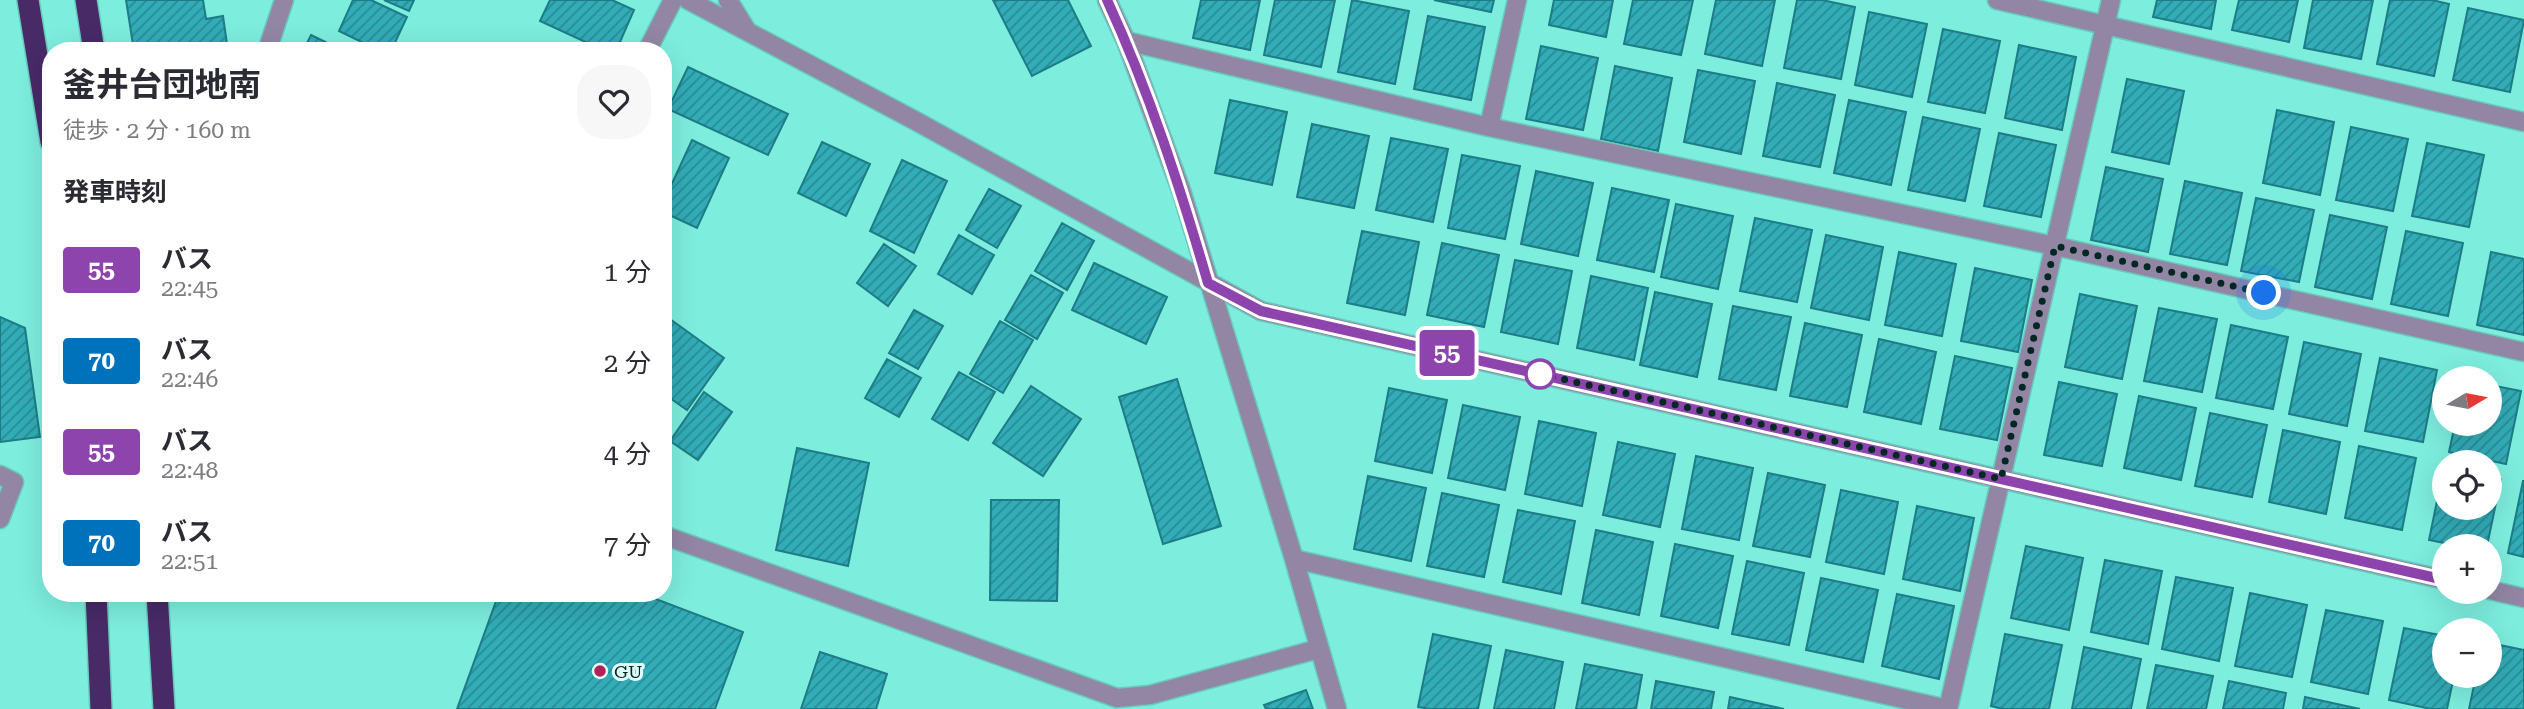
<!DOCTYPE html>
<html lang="ja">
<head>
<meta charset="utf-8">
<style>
	body { margin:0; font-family:"Roboto Serif","Noto Sans JP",serif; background:#f7f7f7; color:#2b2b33; height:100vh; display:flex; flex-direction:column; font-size:26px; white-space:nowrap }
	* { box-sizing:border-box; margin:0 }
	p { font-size:23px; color:#7c7c81 }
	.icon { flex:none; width:38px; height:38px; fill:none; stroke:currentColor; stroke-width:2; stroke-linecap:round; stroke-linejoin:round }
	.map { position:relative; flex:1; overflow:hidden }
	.drawer { position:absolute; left:42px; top:42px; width:630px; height:560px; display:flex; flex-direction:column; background:#fff; border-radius:28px; box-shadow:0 7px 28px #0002 }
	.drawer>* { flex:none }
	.badge { padding:0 14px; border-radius:5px; font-size:24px; line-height:46px }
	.needle { width:46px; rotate:80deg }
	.buttons { position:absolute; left:2432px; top:366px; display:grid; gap:14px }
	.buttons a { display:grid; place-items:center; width:70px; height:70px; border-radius:50%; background:#fff; box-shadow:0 7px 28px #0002; font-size:35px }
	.you { position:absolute; width:35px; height:35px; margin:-18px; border:5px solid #fff; border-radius:50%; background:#1a73e8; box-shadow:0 0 0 10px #1a73e833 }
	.map>.badge { position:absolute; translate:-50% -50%; box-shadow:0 0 0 4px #fff }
	h2 { padding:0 21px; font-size:26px; line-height:63px }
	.round { display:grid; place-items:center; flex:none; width:74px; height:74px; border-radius:28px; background:#f7f7f7 }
	.summary { display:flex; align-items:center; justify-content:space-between; height:119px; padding:0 21px }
	h1 { font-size:33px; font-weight:700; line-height:52px }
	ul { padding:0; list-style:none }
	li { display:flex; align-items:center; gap:21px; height:91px; padding:0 21px }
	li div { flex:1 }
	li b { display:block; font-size:26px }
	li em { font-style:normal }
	li .badge { min-width:77px; font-weight:700; text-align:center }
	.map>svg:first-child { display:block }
	.building { fill:url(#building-hatch); stroke:#1d7c85; stroke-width:2 }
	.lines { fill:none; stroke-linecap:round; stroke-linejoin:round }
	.minor-casing { stroke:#67cabd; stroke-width:21 }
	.highway-casing { stroke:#67cabd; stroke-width:24 }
	.minor { stroke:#9286a4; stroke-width:18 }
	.highway { stroke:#482a67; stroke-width:21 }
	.line-casing { stroke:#fff; stroke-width:16 }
	.line { stroke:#8e44ad; stroke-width:10 }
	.walk { stroke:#032824; stroke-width:7; stroke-dasharray:0 12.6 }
	.stop-dot { fill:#fff; stroke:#8e44ad; stroke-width:3.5 }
	.poi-dot { fill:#b12358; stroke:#e0fef9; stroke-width:2.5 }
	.labels { text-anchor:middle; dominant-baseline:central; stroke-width:6; stroke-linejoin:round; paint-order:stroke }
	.poi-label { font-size:18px; fill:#032824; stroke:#e0fef9; text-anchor:start }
</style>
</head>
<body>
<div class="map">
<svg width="2524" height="709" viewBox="0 0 2524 709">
	<defs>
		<pattern id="building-hatch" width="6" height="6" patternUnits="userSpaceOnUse" patternTransform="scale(1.75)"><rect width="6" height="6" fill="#32acb7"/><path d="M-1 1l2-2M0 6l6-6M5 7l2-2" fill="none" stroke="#288c95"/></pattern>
	</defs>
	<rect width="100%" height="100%" fill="#7dedde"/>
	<path class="building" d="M 126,0 L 203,0 L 206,19 L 223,16 L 228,51 L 134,51 Z
		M 353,0 L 371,0 L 407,17 L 391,51 L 380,51 L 339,31 Z
		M 384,0 L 414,0 L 409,11 Z
		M 550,0 L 612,0 L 634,10 L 616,51 L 605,51 L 540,21 Z
		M 993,0 L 1068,0 L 1091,46 L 1032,76 Z
		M 1201,0 L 1260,0 L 1250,50 L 1193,38 Z
		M 1275,0 L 1335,0 L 1321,67 L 1264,55 Z
		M 1352,0 L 1409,11 L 1395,84 L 1338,72 Z
		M 1434,0 L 1494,0 L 1491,12 Z
		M 1554,0 L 1613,0 L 1606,37 L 1549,25 Z
		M 1633,0 L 1693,0 L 1681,55 L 1624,44 Z
		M 1716,0 L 1775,0 L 1762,66 L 1705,54 Z
		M 1797,0 L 1822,0 L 1855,7 L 1841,79 L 1784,68 Z
		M 2157,0 L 2216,0 L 2211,29 L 2153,17 Z
		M 2239,0 L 2298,0 L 2289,42 L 2232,30 Z
		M 2313,0 L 2373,0 L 2361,59 L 2304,48 Z
		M 2390,0 L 2432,0 L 2449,4 L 2434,76 L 2377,64 Z
		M 2468,8 L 2524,20 L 2510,92 L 2453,80 Z
		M 1869,12 L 1927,24 L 1912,97 L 1855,85 Z
		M 1428,16 L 1485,27 L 1471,100 L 1414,89 Z
		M 1943,29 L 2000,41 L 1985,113 L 1928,102 Z
		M 311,35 L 344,51 L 303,51 Z
		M 2019,45 L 2076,57 L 2062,130 L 2005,118 Z
		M 1541,46 L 1598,58 L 1583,130 L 1526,119 Z
		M 1615,66 L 1672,78 L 1658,151 L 1601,139 Z
		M 688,67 L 788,114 L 768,155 L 668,109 Z
		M 1698,70 L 1755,81 L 1741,154 L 1684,142 Z
		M 2127,79 L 2184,91 L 2169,164 L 2112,152 Z
		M 1777,83 L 1835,95 L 1820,167 L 1763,156 Z
		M 1230,100 L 1287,112 L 1272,185 L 1215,173 Z
		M 1849,100 L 1906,112 L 1891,185 L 1834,173 Z
		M 2277,110 L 2334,122 L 2320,195 L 2263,183 Z
		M 1923,117 L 1980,129 L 1965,201 L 1908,190 Z
		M 1312,124 L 1369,136 L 1354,208 L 1297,197 Z
		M 2351,127 L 2408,139 L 2393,211 L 2336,200 Z
		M 1999,133 L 2056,145 L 2041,217 L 1984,206 Z
		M 1391,138 L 1448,149 L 1433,222 L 1376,210 Z
		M 692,140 L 729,158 L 697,228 L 663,212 L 663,203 Z
		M 822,142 L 870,164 L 846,216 L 798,193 Z
		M 2427,143 L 2484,155 L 2469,227 L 2412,216 Z
		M 1462,155 L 1520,166 L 1505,239 L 1448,228 Z
		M 902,160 L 947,181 L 914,253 L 870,231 Z
		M 2106,167 L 2163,179 L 2148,252 L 2091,240 Z
		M 1536,171 L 1593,183 L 1578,256 L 1521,244 Z
		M 2185,181 L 2242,193 L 2227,265 L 2170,254 Z
		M 1612,188 L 1669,200 L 1654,272 L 1597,260 Z
		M 989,189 L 1021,206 L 997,248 L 966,230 Z
		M 2256,198 L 2314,210 L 2299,282 L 2241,271 Z
		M 1676,204 L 1733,216 L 1718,289 L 1661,277 Z
		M 2330,215 L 2387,227 L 2372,299 L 2315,287 Z
		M 1755,218 L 1812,230 L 1797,302 L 1740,291 Z
		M 1062,223 L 1094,241 L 1067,290 L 1035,271 Z
		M 1362,231 L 1419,242 L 1405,315 L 1347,303 Z
		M 2406,231 L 2463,243 L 2448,316 L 2391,304 Z
		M 959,235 L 994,255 L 972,294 L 938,274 Z
		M 1826,235 L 1883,247 L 1869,320 L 1811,308 Z
		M 1442,243 L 1499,255 L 1484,327 L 1427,315 Z
		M 884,244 L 916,266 L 888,306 L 857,283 Z
		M 1899,252 L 1956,264 L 1942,336 L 1885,325 Z
		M 2491,252 L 2524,259 L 2524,335 L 2477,325 Z
		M 1515,260 L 1572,271 L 1558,344 L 1501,332 Z
		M 1094,263 L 1167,297 L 1146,344 L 1072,310 Z
		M 1975,268 L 2032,280 L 2018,352 L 1961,341 Z
		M 1031,275 L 1063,293 L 1037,339 L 1005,320 Z
		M 1591,276 L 1648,288 L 1634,360 L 1577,348 Z
		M 1655,292 L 1712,304 L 1697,377 L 1640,365 Z
		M 2080,294 L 2137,306 L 2122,379 L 2065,367 Z
		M 1733,306 L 1791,317 L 1776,390 L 1719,379 Z
		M 2159,308 L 2217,319 L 2202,392 L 2144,381 Z
		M 914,310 L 943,326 L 918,369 L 889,353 Z
		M 663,314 L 724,358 L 687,410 L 663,393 Z
		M 0,317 L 25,328 L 40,437 L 0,442 Z
		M 1000,321 L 1033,340 L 1003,393 L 970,374 Z
		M 1805,323 L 1862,335 L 1847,407 L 1790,396 Z
		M 2231,325 L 2288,337 L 2273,409 L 2216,398 Z
		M 1879,339 L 1936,352 L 1921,424 L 1864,412 Z
		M 2304,342 L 2361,354 L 2347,426 L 2289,414 Z
		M 1955,356 L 2012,368 L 1997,440 L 1940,429 Z
		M 2380,358 L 2437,370 L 2423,442 L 2365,431 Z
		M 887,359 L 921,378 L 899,417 L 865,398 Z
		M 959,372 L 995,392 L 968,440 L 932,419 Z
		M 1177,379 L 1221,526 L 1163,544 L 1119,397 Z
		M 2059,382 L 2117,394 L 2102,466 L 2044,455 Z
		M 2490,385 L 2521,391 L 2506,464 L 2449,452 L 2455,424 L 2490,424 Z
		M 1031,386 L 1081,419 L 1043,476 L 993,443 Z
		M 1389,388 L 1447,400 L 1432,473 L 1375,461 Z
		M 704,392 L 732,412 L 698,460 L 670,441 Z
		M 2139,396 L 2196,408 L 2181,480 L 2124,468 Z
		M 1463,405 L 1520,417 L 1505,490 L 1448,478 Z
		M 2210,413 L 2267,425 L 2252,497 L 2195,486 Z
		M 1539,421 L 1596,433 L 1582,506 L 1525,494 Z
		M 2283,430 L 2340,442 L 2326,514 L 2269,502 Z
		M 1618,442 L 1675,454 L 1660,527 L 1603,515 Z
		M 2359,446 L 2416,458 L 2402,530 L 2345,518 Z
		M 797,448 L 869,463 L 848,566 L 776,550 Z
		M 1696,456 L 1753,468 L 1739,540 L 1682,529 Z
		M 2444,467 L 2445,508 L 2490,508 L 2490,477 L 2501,479 L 2487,546 L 2459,546 L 2429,540 Z
		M 1768,473 L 1825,485 L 1810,557 L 1753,546 Z
		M 1368,476 L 1426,488 L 1411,561 L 1354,549 Z
		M 2523,481 L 2524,481 L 2524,557 L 2508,553 Z
		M 1841,490 L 1898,502 L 1884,574 L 1826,562 Z
		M 1442,493 L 1499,505 L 1484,577 L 1427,566 Z
		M 991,500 L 1059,500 L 1057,601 L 990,600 Z
		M 1917,506 L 1974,518 L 1960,591 L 1903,579 Z
		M 1518,510 L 1575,521 L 1561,594 L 1503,582 Z
		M 1596,530 L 1653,542 L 1639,615 L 1582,603 Z
		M 1675,544 L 1733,556 L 1718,628 L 1661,616 Z
		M 2026,546 L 2083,558 L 2069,630 L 2011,618 Z
		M 2105,560 L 2162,571 L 2148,644 L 2091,632 Z
		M 1747,561 L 1804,573 L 1789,645 L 1732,634 Z
		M 2176,577 L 2233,588 L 2219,661 L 2162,649 Z
		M 1821,578 L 1878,590 L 1863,662 L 1806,650 Z
		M 499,593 L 640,593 L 743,632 L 715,709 L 457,709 Z
		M 2250,593 L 2307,605 L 2292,677 L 2235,666 Z
		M 1897,594 L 1954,606 L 1939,679 L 1882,666 Z
		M 2326,610 L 2383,621 L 2368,694 L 2311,682 Z
		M 2404,628 L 2445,636 L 2445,676 L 2454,676 L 2447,709 L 2431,709 L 2389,700 Z
		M 1433,634 L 1491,646 L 1478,709 L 1430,709 L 1418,707 Z
		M 2005,634 L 2062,645 L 2049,709 L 2003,709 L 1991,706 Z
		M 2490,643 L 2524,650 L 2524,709 L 2469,709 L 2476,676 L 2490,676 Z
		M 2084,647 L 2141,659 L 2131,709 L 2072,709 Z
		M 1506,650 L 1563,662 L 1554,709 L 1494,709 Z
		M 820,652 L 887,674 L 876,709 L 801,709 Z
		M 1585,664 L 1642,675 L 1636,709 L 1576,709 Z
		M 2156,665 L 2213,676 L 2206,709 L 2147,709 Z
		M 1656,681 L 1714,692 L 1711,709 L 1651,709 Z
		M 2229,681 L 2286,693 L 2283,709 L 2223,709 Z
		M 1306,690 L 1313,709 L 1266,709 L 1264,705 Z
		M 1730,697 L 1784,709 L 1728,709 Z
		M 2305,697 L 2360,709 L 2303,709 Z"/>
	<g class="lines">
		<defs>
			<path id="minor" d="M 688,0 L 914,120 L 1261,311 L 2445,580
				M 728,0 L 746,29
				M 1107,0 L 1126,41 L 1181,190 L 1294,559 L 1337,709
				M 1997,0 L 2524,122
				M 1126,41 L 1489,127 L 2055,246 L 2524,352
				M 267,51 L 284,0
				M 647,51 L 673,0
				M 1489,127 L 1517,0
				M 0,475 L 14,482 L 0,519
				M 663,535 L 1117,698 L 1150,695 L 1318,649
				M 1294,559 L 1947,709
				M 2490,590 L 2524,598
				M 1948,709 L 2111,0"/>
			<path id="highway" d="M 28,0 L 51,142
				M 86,0 L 94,51
				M 96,593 L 101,709
				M 157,593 L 164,709"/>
		</defs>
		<use href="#minor" class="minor-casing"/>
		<use href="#highway" class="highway-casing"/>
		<use href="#minor" class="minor"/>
		<use href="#highway" class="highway"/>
	</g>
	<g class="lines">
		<defs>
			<path id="line" d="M 1107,0 C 1149,91 1180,187 1208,283 L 1261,311 L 2445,580"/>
		</defs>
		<use href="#line" class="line-casing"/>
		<use href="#line" class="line"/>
		<path class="walk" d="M 1540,374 L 2001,479 L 2055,246 L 2264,293"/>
	</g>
	<circle class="stop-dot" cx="1540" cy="374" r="14"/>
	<circle class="poi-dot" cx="600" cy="671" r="7"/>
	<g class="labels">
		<g class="poi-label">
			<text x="614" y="671">GU</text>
		</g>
	</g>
</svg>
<div class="buttons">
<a><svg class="needle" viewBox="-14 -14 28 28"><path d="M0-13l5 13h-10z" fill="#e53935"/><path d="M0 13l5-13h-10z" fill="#7c7c81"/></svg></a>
<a><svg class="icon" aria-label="locate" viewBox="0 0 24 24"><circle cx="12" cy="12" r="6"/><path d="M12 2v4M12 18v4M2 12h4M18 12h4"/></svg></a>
<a>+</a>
<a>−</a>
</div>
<div class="you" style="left:2264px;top:293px"></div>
<b class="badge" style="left:1447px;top:353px;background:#8e44ad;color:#fff">55</b>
<section class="drawer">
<div class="summary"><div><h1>釜井台団地南</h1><p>徒歩 · 2 分 · 160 m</p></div><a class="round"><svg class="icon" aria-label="heart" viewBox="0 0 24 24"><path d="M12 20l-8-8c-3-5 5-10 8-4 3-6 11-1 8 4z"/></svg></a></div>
<h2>発車時刻</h2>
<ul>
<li><span class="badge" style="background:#8e44ad;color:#fff">55</span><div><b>バス</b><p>22:45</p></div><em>1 分</em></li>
<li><span class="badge" style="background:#0072bc;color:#fff">70</span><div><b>バス</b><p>22:46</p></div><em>2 分</em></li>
<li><span class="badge" style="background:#8e44ad;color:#fff">55</span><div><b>バス</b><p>22:48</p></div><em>4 分</em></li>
<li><span class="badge" style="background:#0072bc;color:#fff">70</span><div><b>バス</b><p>22:51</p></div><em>7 分</em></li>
</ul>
</section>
</div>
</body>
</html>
